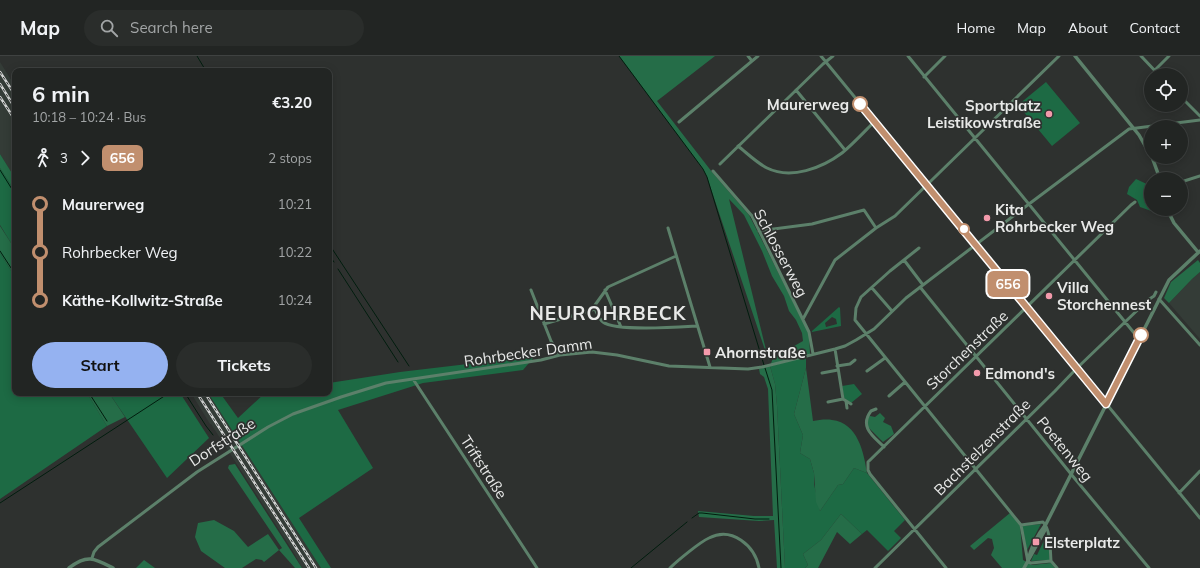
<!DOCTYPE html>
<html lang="en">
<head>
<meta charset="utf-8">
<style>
	body { margin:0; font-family:Mulish,sans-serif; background:#2a2d2b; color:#f1f3f6; height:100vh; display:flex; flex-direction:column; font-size:15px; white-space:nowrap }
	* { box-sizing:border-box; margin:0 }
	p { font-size:13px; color:#a2a5a6 }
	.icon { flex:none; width:22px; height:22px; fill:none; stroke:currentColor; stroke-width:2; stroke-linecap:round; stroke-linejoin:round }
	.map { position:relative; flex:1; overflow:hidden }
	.side { position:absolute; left:12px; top:12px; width:320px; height:328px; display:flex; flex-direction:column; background:#222523; border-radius:8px; box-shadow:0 2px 10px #0003,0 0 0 1px #3f4241 }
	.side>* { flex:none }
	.badge { padding:0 8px; border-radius:6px; font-size:14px; line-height:26px }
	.fabs { position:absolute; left:1144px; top:12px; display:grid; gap:8px }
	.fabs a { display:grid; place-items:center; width:44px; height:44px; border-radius:50%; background:#222523; box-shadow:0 2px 10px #0003,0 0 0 1px #3f4241; font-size:20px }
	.map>.badge { position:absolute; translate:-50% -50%; box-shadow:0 0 0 2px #fff }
	.legs { display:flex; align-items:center; gap:6px; height:44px; padding:0 20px; font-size:13px }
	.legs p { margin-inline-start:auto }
	.summary { display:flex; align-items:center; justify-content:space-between; height:68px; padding:0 20px }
	h1 { font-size:22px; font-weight:700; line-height:30px }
	.cta { display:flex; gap:8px; margin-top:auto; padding:8px 20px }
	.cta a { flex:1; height:46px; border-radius:24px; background:#95b2f1; color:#111; font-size:16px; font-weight:700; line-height:46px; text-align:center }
	.cta a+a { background:#2a2d2b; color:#f1f3f6 }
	ul { padding:0 20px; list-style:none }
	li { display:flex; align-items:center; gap:14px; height:48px; font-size:15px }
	li i { display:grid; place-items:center; width:6px; height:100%; margin:0 5px; background:currentColor }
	li i::after { content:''; width:10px; height:10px; margin:-5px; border:3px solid; border-radius:50%; background:#222523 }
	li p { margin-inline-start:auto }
	li:first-child i { background:linear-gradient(#0000 50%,currentColor 0) }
	li:last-child i { background:linear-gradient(currentColor 50%,#0000 0) }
	header { display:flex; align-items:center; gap:24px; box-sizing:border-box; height:56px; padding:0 20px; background:#222523; border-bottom:1px solid #3f4241 }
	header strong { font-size:19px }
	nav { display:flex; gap:22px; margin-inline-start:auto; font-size:14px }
	.search { width:280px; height:36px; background:#2a2d2b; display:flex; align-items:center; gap:10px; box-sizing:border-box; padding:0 14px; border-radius:22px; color:#a2a5a6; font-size:15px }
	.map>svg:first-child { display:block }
	.built { fill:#343c37 }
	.green { fill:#1d6a44; fill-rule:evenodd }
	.forest { fill:#256d48 }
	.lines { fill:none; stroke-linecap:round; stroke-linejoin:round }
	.stream { stroke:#011d0e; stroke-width:1 }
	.minor { stroke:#5c806a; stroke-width:3 }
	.tertiary { stroke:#5c806a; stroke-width:3.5 }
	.rail-casing { stroke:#d2d4d3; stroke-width:2.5 }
	.rail { stroke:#2e312f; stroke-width:1; stroke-dasharray:3; stroke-linecap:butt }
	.line-1-casing { stroke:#fff; stroke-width:9 }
	.line-1 { stroke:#c18f6e; stroke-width:6 }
	.stop-1-dot { fill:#fff; stroke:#c18f6e; stroke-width:2 }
	.poi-dot { fill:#f39aab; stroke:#2e312f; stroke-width:1.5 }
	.labels { text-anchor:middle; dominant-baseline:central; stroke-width:3.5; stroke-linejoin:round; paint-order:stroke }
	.stop-label { font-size:15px; font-weight:bold; fill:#e8e9e8; stroke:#2e312f; text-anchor:end }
	.poi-label { font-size:15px; font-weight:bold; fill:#e8e9e8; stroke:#2e312f; text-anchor:start }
	.street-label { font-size:15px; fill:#e8e9e8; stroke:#2e312f }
	.district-label { font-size:19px; font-weight:bold; letter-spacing:1px; fill:#e8e9e8; stroke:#2e312f }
</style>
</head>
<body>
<header>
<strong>Map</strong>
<div class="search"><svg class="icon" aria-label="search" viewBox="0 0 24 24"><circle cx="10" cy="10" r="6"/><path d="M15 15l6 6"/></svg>Search here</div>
<nav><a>Home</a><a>Map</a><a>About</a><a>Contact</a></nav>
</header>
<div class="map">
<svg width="1200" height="512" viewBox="0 0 1200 512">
	<rect width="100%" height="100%" fill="#2e312f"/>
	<path class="built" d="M 0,6 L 15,30 L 15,122 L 0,98 Z
		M 1200,216 L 1200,283 L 1169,247 L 1192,223 Z
		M 191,337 L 208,337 L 321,512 L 302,512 L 294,497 L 211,368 L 210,368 Z"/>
	<path class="green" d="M 1046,26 L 1080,67 L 1052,90 L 1018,49 Z
		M 0,112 L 15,135 L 15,188 L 11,187 L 0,169 Z
		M 1136,123 L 1151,130 L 1151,153 L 1165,153 L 1166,158 L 1160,158 L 1140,151 L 1137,144 L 1127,138 L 1129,131 Z
		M 0,197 L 15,221 L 15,337 L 87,337 L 107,370 L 0,443 Z
		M 839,251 L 840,252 L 841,270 L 812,276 L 812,275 ZM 832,261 L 836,263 L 837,268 L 826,271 L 825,267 Z
		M 535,300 L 523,314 L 423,327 L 338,354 L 373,412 L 299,462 L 331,512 L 321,512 L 208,337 L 220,337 L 238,362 L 265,337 L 329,337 L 329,327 L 400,316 Z
		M 806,301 L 806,312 L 794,358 L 803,379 L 800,397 L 810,403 L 814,417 L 814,428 L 820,455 L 838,429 L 843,428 L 854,412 L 867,417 L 905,464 L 894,475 L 901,482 L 888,495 L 867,474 L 862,478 L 841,458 L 821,484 L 803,498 L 808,509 L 805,512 L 785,512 L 777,350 L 775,328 L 770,310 Z
		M 854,328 L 862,338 L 851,347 L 844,342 L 842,330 Z
		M 109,337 L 180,337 L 209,382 L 167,422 Z
		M 1041,468 L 1026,496 L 1022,470 Z
		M 1047,478 L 1050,504 L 1031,505 L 1034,498 L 1037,499 L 1038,497 Z"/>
	<path class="forest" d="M 619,0 L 715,0 L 657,45 L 712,116 L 749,159 L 809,277 L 810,298 L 770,310 L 775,328 L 777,350 L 785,512 L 777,512 L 774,464 L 759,465 L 699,461 L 698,455 L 754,460 L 773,460 L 768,333 L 764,321 L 760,318 L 759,313 L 770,310 L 773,302 L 803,285 L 802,277 L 796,264 L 789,255 L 784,240 L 772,220 L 762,195 L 744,159 L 729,143 L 769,306 L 707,121 L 703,113 Z
		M 0,98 L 15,122 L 15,135 L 0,112 Z
		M 0,170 L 11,187 L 15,188 L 15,221 L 0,197 Z
		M 1198,204 L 1200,207 L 1200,216 L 1192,223 L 1169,247 L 1164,242 L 1171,226 Z
		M 806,312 L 813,365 C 819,364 826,363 832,364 C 858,367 864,397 867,417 L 854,412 L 843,428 L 838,429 L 820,455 L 816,446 L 814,417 L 810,403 L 800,397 L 803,379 L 794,358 Z
		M 87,337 L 109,337 L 125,361 L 107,370 Z
		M 880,357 L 885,362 L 883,366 L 891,370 L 894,378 L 883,386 L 868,371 L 866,363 L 870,360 L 875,361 Z
		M 235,408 L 302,512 L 295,512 L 279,494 L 264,506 L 262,504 L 256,503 L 242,512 L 225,512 L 201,495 L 195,481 L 198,467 L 214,464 L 234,475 L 248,491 L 268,478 L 279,494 L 282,492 L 228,412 L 229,409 Z
		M 1010,457 L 1020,469 L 1023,504 L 1032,509 L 1051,507 L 1055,512 L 1002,512 L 991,499 L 994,492 L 992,483 L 988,482 L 974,494 L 970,490 Z
		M 841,458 L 862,478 L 850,488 L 837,476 L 818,512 L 805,512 L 808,509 L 803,498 L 821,484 Z
		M 144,504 L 155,512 L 136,512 Z"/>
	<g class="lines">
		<path class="stream" d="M 197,0 L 206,15
			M 619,0 L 703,113 L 707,121 L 764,309
			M 0,114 L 15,138
			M 329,188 L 409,310
			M 0,195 L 15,218
			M 329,199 L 334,206
			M 338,213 L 398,306
			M 765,312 L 772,334 L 781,512
			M 89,337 L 107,365
			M 185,337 L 206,370 L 213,379
			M 0,447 L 169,337
			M 692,462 L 699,457 L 702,457 L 755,463 L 769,463
			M 631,512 L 687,466"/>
		<path class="minor" d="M 748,0 L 752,5
			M 821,0 L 1200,462
			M 908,0 L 1139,283
			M 1141,0 L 1159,19
			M 1155,14 L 1169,0
			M 924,21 L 945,0
			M 796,34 L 845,94
			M 1181,41 L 1200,60
			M 679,66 L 758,0
			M 738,90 C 748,98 757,107 767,112 C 791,124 822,112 842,97 C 853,88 864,76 875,65
			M 720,108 L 823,8 L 833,0
			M 713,115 L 752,160 L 809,276 L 813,298
			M 1181,126 L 1200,120
			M 668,172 L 710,311
			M 759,175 L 812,168 L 864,154 L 876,172
			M 919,192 L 890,215 L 861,241 L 856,252 L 855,264 L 1021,469
			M 904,204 L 923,229
			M 920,231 L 1071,418 L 1149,512
			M 872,232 L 892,255
			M 531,234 L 551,285 L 560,299
			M 605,234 L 621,271
			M 1159,243 L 1200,289
			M 595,253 C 597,257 599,263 603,266 C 615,276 680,271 697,270
			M 595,253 L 595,249 L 608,231 L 676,200
			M 803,263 L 835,204 L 876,172 L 895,160 L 1059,0
			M 544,268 L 595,253
			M 837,310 L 850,308 L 855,304
			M 867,315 L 885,302
			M 822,317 L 838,314
			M 413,323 L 537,512
			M 889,340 L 905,326
			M 843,343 L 851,348
			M 846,345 L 847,352
			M 828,346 L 843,343 L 835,293
			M 876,353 L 871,355 C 859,371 873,380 884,391
			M 1179,437 L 1200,415
			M 1021,469 L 1043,466 C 1051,474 1050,494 1051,505
			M 1021,469 L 1028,506 L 1031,507 L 1051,505
			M 92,502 L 94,496 L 98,491 L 197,416 L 268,371 L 293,358 L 341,341 L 386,327 L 541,304 L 560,299 L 592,296 L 617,299 L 669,310 L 748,313 L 762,311 L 835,293 L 845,290 L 856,284 L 874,273 L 906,242 L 1029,148 L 1129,73 L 1200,64
			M 1051,505 L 1057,512
			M 670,512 C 677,505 700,486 709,482 C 732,470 755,490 759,512
			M 875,512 L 1055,335 L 1077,312 L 1148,244 L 1154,240 L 1156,236
			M 946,512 L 870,418 L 868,414 L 868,406 L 1131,149 L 1135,146"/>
		<path class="tertiary" d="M 1075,0 L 1139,79 L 1151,100
			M 1152,101 L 1160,123
			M 1167,153 L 1174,167 L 1198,196
			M 1028,506 C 1030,493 1038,478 1046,468 L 1169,224 L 1200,195
			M 69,512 C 87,498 94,502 113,512
			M 1024,512 L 1045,474 L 1045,469"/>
		<defs>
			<path id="rail" d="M 0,16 L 15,39
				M 0,28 L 15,52
				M 0,41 L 15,64
				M 197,337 L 309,512
				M 205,337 L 316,512"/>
		</defs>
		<use href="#rail" class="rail-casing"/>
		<use href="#rail" class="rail"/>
	</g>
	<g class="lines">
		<defs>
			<path id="line-1" d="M 860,48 L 1106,348 L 1141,279"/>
		</defs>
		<use href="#line-1" class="line-1-casing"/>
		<use href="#line-1" class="line-1"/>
	</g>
	<g class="stop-1-dot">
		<circle cx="860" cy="48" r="7"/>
		<circle cx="964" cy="173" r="5"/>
		<circle cx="1141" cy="279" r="7"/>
	</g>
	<g class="poi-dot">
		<circle cx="1049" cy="58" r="4"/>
		<circle cx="987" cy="162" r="4"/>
		<circle cx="1049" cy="240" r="4"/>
		<rect x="703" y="292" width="8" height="8" rx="2"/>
		<circle cx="977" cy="317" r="4"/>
		<rect x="1032" y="482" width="8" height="8" rx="2"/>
	</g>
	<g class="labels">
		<g class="stop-label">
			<text x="849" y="48">Maurerweg</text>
		</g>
		<g class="poi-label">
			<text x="1041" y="49" text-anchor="end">Sportplatz<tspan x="1041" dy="17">Leistikowstraße</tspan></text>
			<text x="995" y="153">Kita<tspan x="995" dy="17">Rohrbecker Weg</tspan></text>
			<text x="1057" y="231">Villa<tspan x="1057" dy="17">Storchennest</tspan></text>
			<text x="715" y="296">Ahornstraße</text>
			<text x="985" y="317">Edmond's</text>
			<text x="1044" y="486">Elsterplatz</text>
		</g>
		<g class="street-label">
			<text transform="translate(781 197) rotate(62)">Schlosserweg</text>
			<text transform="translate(967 294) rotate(-44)">Storchenstraße</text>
			<text transform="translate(528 296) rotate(-8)">Rohrbecker Damm</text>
			<text transform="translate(222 386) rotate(-33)">Dorfstraße</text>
			<text transform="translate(982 391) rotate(-45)">Bachstelzenstraße</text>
			<text transform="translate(1065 393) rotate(51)">Poetenweg</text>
			<text transform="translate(484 411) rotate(57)">Triftstraße</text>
		</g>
		<g class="district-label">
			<text x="608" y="257">NEUROHRBECK</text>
		</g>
	</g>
</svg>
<div class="fabs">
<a><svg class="icon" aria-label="locate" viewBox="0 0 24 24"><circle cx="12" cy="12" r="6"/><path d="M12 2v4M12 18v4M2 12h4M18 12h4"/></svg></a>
<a>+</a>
<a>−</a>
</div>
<b class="badge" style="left:1008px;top:228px;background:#c18f6e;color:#fff">656</b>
<section class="side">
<div class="summary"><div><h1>6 min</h1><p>10:18 – 10:24 · Bus</p></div><b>€3.20</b></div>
<div class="legs"><svg class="icon" aria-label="walk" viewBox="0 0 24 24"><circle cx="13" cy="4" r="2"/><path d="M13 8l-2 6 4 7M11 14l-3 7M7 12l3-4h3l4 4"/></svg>3<svg class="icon" aria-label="forward" viewBox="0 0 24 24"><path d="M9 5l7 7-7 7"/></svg><b class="badge" style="background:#c18f6e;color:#fff">656</b><p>2 stops</p></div>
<ul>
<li><i style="color:#c18f6e"></i><b>Maurerweg</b><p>10:21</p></li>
<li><i style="color:#c18f6e"></i><span>Rohrbecker Weg</span><p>10:22</p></li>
<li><i style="color:#c18f6e"></i><b>Käthe-Kollwitz-Straße</b><p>10:24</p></li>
</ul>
<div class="cta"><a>Start</a><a>Tickets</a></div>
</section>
</div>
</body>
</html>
